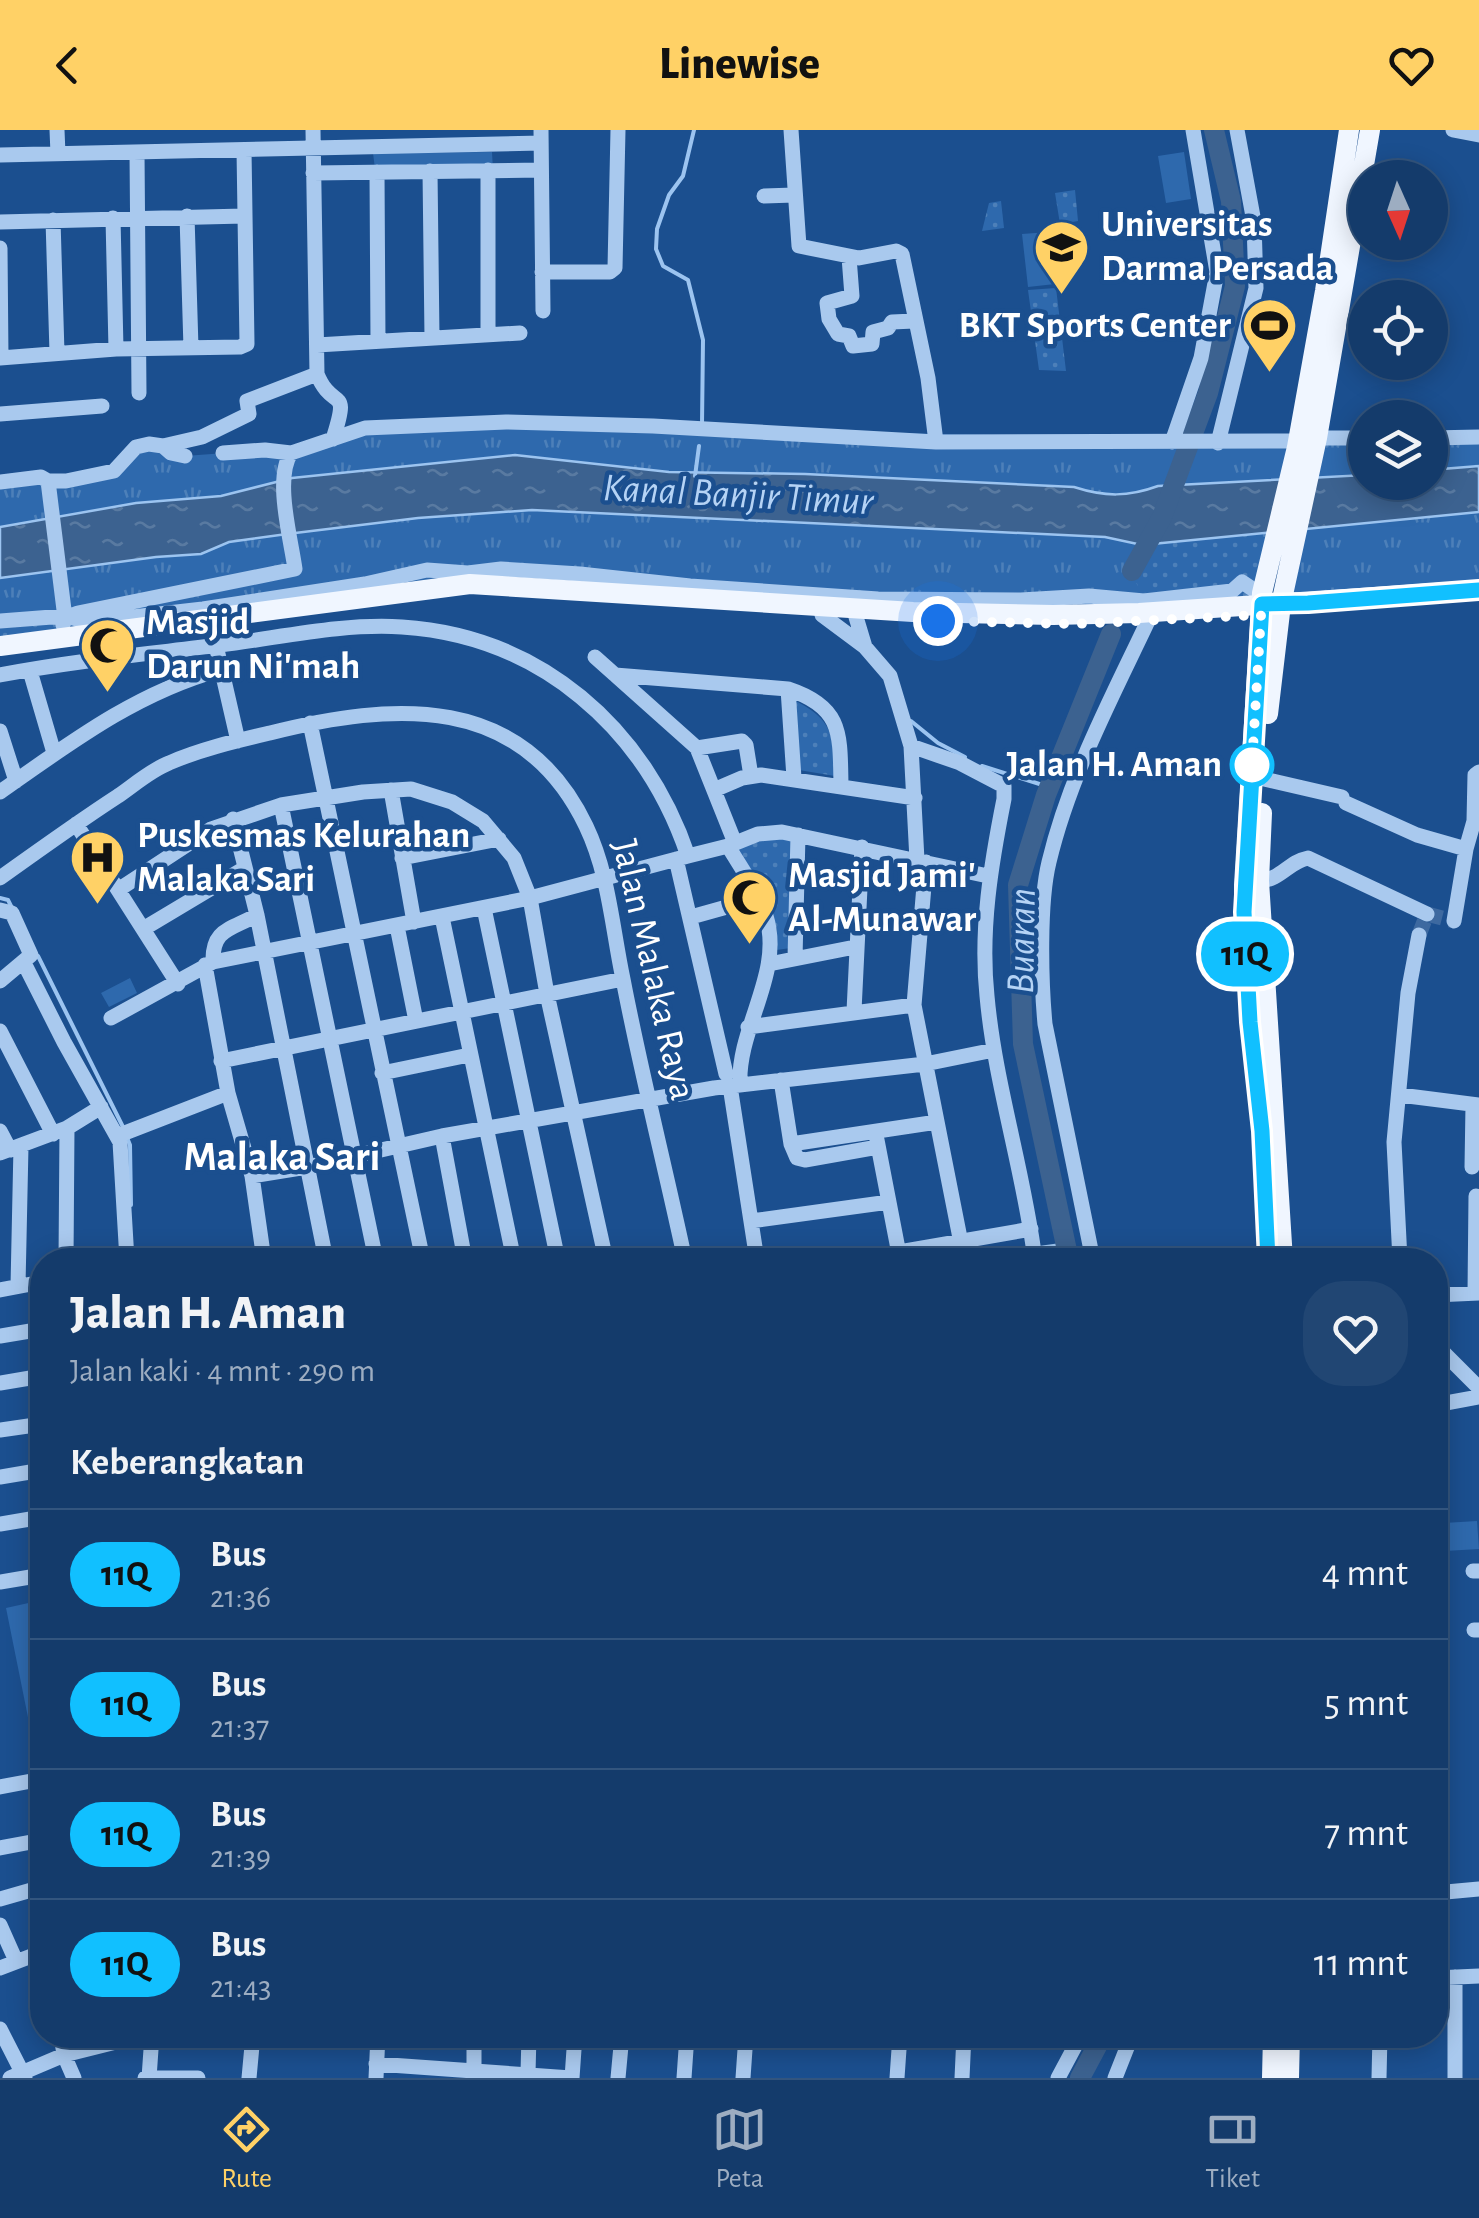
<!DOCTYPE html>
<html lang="id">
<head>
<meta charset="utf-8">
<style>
	body { margin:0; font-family:"Alegreya Sans",sans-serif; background:#214673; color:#f1f3f6; height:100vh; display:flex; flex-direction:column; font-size:38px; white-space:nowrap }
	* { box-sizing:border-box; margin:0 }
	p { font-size:32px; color:#9dadc1 }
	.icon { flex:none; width:55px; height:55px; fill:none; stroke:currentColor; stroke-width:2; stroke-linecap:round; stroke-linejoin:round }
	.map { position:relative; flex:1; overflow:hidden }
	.details { position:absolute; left:30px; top:1118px; width:1418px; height:800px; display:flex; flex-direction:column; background:#143b6b; border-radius:40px; box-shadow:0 5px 25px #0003,0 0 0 2px #33557e }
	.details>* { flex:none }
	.badge { padding:0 20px; border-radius:32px; font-size:35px; line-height:65px }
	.needle { width:65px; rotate:177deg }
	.fabs { position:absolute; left:1348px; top:30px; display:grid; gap:20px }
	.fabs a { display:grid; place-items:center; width:100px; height:100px; border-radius:50%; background:#143b6b; box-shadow:0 5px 25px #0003,0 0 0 2px #33557e; font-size:50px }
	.you { position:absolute; width:50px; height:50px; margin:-25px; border:8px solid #fff; border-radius:50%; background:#1a73e8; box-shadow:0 0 0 15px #1a73e833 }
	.map>.badge { position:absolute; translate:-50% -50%; box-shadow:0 0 0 5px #fff }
	h2 { padding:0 40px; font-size:38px; line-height:90px }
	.round { display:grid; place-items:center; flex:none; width:105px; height:105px; border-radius:40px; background:#214673 }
	.head { display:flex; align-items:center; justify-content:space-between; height:170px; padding:0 40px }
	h1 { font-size:48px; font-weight:800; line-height:75px }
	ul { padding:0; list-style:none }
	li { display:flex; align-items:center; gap:30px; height:130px; padding:0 40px; border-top:2px solid #33557e }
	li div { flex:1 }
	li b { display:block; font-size:38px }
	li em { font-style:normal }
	li .badge { min-width:110px; font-weight:700; text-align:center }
	header { display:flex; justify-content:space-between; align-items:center; height:130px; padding:0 40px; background:#ffd166; color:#111; font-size:45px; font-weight:800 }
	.tab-bar { display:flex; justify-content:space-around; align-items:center; height:140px; border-top:2px solid #33557e; background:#143b6b; font-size:28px; color:#9dadc1 }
	.tab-bar a { display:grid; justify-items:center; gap:5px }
	.tab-bar .on { color:#ffd166 }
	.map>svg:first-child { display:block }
	.grass { fill:url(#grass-tufts) }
	.park { fill:url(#park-dots) }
	.pitch { fill:#2e69ad }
	.water { fill:url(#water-ripples); stroke:#9cc4f0; stroke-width:2.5 }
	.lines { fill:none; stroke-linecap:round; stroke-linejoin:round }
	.stream { stroke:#9cc4f0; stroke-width:4 }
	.river { stroke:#3c6290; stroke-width:20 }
	.minor-tunnel { stroke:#3d69a0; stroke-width:15; stroke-dasharray:15 8; stroke-linecap:butt }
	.minor { stroke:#a9c9ee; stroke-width:15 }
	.major { stroke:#f0f6ff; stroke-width:20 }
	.line-casing { stroke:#fff; stroke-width:22 }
	.line { stroke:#11c0ff; stroke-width:15 }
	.walk { stroke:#fff; stroke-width:10; stroke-dasharray:0 18 }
	.stop-dot { fill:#fff; stroke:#11c0ff; stroke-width:5 }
	.labels { text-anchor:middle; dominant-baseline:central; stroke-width:9; stroke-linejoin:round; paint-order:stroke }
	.poi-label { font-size:38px; font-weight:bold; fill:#fff; stroke:#1b4f8f; text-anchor:start }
	.stop-label { font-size:38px; font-weight:bold; fill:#fff; stroke:#1b4f8f; text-anchor:end }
	.street-label { font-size:38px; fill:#fff; stroke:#1b4f8f }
	.water-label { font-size:40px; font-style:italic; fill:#b5d3f5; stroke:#1b4f8f }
	.quarter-label { font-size:42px; font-weight:bold; fill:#fff; stroke:#1b4f8f }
</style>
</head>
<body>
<header><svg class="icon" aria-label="back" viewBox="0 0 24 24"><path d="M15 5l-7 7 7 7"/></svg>Linewise<svg class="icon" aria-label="heart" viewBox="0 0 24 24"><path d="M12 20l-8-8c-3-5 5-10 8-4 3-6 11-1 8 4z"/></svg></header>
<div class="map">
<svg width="1479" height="1948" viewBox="0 0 1479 1948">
	<defs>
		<pattern id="grass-tufts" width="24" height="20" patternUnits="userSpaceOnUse" patternTransform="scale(2.5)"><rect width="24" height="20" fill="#2e69ad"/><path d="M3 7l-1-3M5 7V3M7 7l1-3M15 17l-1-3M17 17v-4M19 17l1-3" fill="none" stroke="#4d80b9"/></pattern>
		<pattern id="park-dots" width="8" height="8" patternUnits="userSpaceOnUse" patternTransform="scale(2.5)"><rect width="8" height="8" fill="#2e69ad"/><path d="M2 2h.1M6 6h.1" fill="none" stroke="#4d80b9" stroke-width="1.8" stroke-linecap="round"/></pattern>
		<pattern id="water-ripples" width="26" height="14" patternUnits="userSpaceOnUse" patternTransform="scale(2.5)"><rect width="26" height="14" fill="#3c6290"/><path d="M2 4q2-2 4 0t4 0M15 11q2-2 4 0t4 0" fill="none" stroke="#597aa1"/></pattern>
	</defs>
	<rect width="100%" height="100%" fill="#1b4f8f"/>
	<path class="grass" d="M 433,294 L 1298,311 L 1269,432 L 1232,461 L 1021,470 L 597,447 L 203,479 L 0,491 L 0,352 L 114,341 L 136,317 L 185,326 L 265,320 Z
		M 1430,307 L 1479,307 L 1479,452 L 1309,466 L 1288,462 L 1317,308 L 1365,308 L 1365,352 L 1430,352 Z"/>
	<path class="park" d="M 1075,60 L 1078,91 L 1060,94 L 1055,63 Z
		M 1001,71 L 1004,98 L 982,101 L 989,73 Z
		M 1056,158 L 1066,241 L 1039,240 L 1028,160 Z
		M 1277,400 L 1264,456 L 1235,477 L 1053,485 L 913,482 L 470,454 L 79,506 L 66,491 L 53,509 L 0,516 L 0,491 L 44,486 L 65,486 L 89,492 L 203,479 L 365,454 L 427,440 L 468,443 L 501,439 L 580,444 L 690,456 L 878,469 L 1021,470 L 1089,466 L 1143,471 L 1132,441 L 1143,416 Z
		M 792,569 C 833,590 833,602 835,646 L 799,640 Z
		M 782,705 L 793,707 L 791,818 L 776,820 L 777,799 L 735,718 Z"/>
	<path class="pitch" d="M 492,22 L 493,40 L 375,39 L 373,23 Z
		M 1184,22 L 1191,69 L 1166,73 L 1158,26 Z
		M 1049,102 L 1055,154 L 1028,157 L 1022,104 Z
		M 130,848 L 137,863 L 109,877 L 101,863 Z
		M 1477,1391 L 1479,1419 L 1445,1421 L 1444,1393 Z
		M 42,1470 L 42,1646 L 40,1647 L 6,1478 Z"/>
	<path class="water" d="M 515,325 L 669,342 L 805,344 L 1074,357 C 1105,367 1128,367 1158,356 L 1365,345 L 1365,352 L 1430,352 L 1430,340 L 1479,336 L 1479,382 L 1142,415 L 1105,407 L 532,380 L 418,388 L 287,404 L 229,412 L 201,424 L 156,427 L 0,448 L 0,397 L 136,373 L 221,366 L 292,348 Z"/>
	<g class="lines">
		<path class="stream" d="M 694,0 L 683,46 L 669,65 L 657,99 L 656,119 L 663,136 L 688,150 L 703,210 L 702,294
			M 695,346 L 699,316
			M 911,591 L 938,613 L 965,627
			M 982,636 L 1049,657
			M 0,768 L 8,770 L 12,778
			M 38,826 L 123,997
			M 126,1005 L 130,1015 L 131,1075
			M 1039,1118 L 1068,1114
			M 955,1130 L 1029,1119"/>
		<path class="river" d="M 1132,441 L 1162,387 L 1208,263 L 1235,156 L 1231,71 L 1214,0
			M 1069,1130 L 1023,914 L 1018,755 L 1046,665 L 1111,504
			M 1080,1948 L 1103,1905"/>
		<path class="minor-tunnel" d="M 1419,805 L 1427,784 L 1454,791"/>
		<path class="minor" d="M 57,0 L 58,24
			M 313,0 L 317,244 C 333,283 351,253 333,309
			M 541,0 L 543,181
			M 791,0 L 799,116 L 859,128 L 896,121 L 902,124 L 928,248 L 936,312
			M 1453,0 L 1479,5
			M 137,22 L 139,263
			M 0,25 L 541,13
			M 488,40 L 488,205
			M 430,41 L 432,208
			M 377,42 L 378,211
			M 313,43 L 541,40
			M 764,66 L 794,65
			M 187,86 L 191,218
			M 113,88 L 116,219
			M 53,90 L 57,223
			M 0,92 L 244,86
			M 0,118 L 1,228
			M 849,127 L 852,166 L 827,173 L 829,189 L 838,204 L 849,206 L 853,216 L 872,214 L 873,202 L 888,198 L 892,192 L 914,191
			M 542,142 L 610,142 L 615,138 L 618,0
			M 317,215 L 520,203
			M 0,228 L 116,219 L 240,217 L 247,214 L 244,20
			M 0,284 L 102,276
			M 1317,308 L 1365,308
			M 1430,308 L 1479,307
			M 1172,312 L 1201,228 L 1217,142 L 1193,0
			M 1218,313 L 1256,158 L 1254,92 L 1237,0
			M 163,316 L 171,323 L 185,326
			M 223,323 L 265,320 L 291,323
			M 48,351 L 66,351 L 114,341 L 136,317 L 149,314 L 163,316 L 202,307 L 249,284 L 247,271 L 317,244
			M 0,352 L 41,347 L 48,351 L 65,488 L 63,495
			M 822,485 L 865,517
			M 856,487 L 865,517 L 890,546 L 911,616 L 917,730
			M 65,488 L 78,483 L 295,439 C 291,409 274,349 291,323 L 365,298 L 506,292 L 653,296 L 936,312 L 1298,311
			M 0,491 L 65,486 L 89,492 L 203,479 L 365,454 L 427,440 L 468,443 L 501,439 L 580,444 L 690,456 L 878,469 L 1021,470 L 1089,466 L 1144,471 L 1232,461 L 1242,452 L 1257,462
			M 212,498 L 238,611
			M 595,527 L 697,618 L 735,713
			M 30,541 L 54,623
			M 0,545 C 72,531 147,524 220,515 C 279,508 342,493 402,497 C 540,506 645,598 688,726 L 728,716 C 741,738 758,761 766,786 C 784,843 737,898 740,955
			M 615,545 L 788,559 C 843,577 840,604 841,656
			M 788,559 L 794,648
			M 310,593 L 423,1130
			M 0,601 L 16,651
			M 911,616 L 960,633 L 1004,656 L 1004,669 C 991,734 980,800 987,866 C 995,955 1024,1041 1035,1130
			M 697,618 L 742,611 L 746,615 L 751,646
			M 1264,649 L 1342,667
			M 391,660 L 414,792
			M 714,660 L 742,648 L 761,645 L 915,668
			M 0,662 C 70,613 136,563 219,540
			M 1346,673 L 1417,705 L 1466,719
			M 281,675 L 376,1130
			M 233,689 L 257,785 L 326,1130
			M 76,694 L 178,854
			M 728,716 L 758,704 L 782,702 L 988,746
			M 402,728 L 499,709
			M 676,729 L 726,944
			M 926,732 L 914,875 L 961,1113
			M 0,748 C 39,720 78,692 118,666 C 134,655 151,640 169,633 C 201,619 236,611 270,603 C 393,572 522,562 586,696 C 609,744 612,797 623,849 C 641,943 665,1036 685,1130
			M 1259,751 C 1281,750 1288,732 1308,728 L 1427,784
			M 118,760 L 211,699 L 281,675 L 363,662 L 411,659 L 452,672 L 483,691 L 514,728 L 530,768 L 547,864 L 606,1130
			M 484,778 L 558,1130
			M 0,780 L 12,783 L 31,825 L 0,851
			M 442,787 L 514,1130
			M 691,787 L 759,768
			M 1454,791 L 1466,719 L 1474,691 L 1475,645 L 1479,642
			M 397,796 L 416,891
			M 143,799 L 245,738
			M 795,828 L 798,705
			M 213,832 C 212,799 230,800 257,785
			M 24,833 L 64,912 L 120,1012 L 127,1130
			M 769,834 L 855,817
			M 205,835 L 228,963 L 252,1046 L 264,1130
			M 854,881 L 862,717
			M 111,888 L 213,832 L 530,768 L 688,726
			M 748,897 L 914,875
			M 0,901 L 53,1004
			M 221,931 L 623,849
			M 382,943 L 469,925
			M 781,950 L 791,1014 L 797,1028 L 805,1030 L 878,1017
			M 730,956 L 757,1130
			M 1400,965 L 1479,975
			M 0,1001 L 10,1020
			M 117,1006 L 228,963
			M 442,1006 L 465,1130
			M 877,1010 L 899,1124
			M 791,1014 L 937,992
			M 0,1023 L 67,998 L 101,977
			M 1472,1037 L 1473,975
			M 252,1046 L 307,1037 L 442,1006 L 714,958 L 925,934 L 994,920
			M 751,1091 L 889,1072
			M 66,1130 L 67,998
			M 853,1130 L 1031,1099
			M 1093,1130 L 1045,894 C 1041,851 1039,773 1049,732 C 1069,648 1111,569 1148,491
			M 1400,1130 L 1394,1012 L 1408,863 L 1419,805
			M 18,1156 L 21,1016
			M 0,1160 L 42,1152
			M 1475,1163 L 1476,1066
			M 1435,1165 L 1479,1163
			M 0,1206 L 42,1199
			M 1435,1214 L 1479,1258
			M 0,1253 L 42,1246
			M 1435,1275 L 1479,1267
			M 0,1300 L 42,1294
			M 0,1347 L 42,1340
			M 0,1394 L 42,1387
			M 1473,1441 L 1479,1441
			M 0,1452 L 42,1445
			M 1474,1500 L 1479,1500
			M 0,1657 L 42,1649
			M 0,1718 L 42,1710
			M 1435,1763 L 1479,1759
			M 0,1769 L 42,1757
			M 0,1795 L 16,1831
			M 0,1838 L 42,1822
			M 1435,1848 L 1479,1846
			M 0,1899 L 25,1948
			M 61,1905 L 64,1925 L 74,1948
			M 474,1905 L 474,1948
			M 746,1909 L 885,1905
			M 376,1934 L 571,1948
			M 528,1943 L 529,1905
			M 10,1948 L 64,1925 L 144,1905
			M 145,1948 L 198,1948
			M 149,1948 L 152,1905
			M 249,1948 L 253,1905
			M 376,1948 L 378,1905
			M 572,1948 L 575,1905
			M 618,1948 L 622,1905
			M 684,1948 L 687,1905
			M 743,1948 L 746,1905
			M 897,1948 L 900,1905
			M 962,1948 L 964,1905
			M 1058,1948 L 1081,1905
			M 1115,1948 L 1132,1905
			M 1379,1948 L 1380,1905
			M 1455,1948 L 1455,1847"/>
		<path class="major" d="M 0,516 L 470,454 L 913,482 L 1053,485 L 1139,483 L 1479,460
			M 1268,584 L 1281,474 L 1317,308 L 1370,0
			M 1262,683 L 1259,751 L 1283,1130
			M 1268,1130 L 1262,1001 L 1244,806 L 1244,755 L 1262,463 L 1297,317 L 1325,161 L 1349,0
			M 1272,1948 L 1273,1905
			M 1289,1948 L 1290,1905"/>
	</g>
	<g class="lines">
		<defs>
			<path id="line" d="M 1268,1130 L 1262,1001 L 1250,892 L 1244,782 L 1262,474 L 1308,473 L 1479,460"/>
		</defs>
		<use href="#line" class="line-casing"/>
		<use href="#line" class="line"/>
		<path class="walk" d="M 938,491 L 1074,494 L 1261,485 L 1252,635"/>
	</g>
	<defs>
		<symbol id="university-pin" viewBox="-11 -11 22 30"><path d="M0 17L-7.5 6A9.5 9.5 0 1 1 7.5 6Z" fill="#ffd166" stroke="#1b4f8f"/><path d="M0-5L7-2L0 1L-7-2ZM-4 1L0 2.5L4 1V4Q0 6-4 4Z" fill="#111"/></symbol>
		<symbol id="stadium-pin" viewBox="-11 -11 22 30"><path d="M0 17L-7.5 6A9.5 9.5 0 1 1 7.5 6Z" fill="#ffd166" stroke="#1b4f8f"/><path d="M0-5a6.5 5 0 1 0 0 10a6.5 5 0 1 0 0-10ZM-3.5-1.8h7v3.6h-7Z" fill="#111"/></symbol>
		<symbol id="mosque-pin" viewBox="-11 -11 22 30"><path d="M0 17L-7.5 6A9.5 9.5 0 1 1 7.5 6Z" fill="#ffd166" stroke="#1b4f8f"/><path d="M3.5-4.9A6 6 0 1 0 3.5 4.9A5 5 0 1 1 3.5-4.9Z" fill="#111"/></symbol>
		<symbol id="hospital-pin" viewBox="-11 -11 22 30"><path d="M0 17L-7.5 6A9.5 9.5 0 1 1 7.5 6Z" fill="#ffd166" stroke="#1b4f8f"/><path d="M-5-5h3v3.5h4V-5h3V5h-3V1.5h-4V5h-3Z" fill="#111"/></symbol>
	</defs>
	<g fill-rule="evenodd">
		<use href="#university-pin" x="1030" y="86" width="63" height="86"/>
		<use href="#stadium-pin" x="1238" y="164" width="63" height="86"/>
		<use href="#mosque-pin" x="76" y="484" width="63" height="86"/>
		<use href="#hospital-pin" x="66" y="696" width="63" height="86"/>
		<use href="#mosque-pin" x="718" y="736" width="63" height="86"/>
	</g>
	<circle class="stop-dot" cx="1252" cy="635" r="20"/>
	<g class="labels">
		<g class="poi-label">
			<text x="1101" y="95">Universitas<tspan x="1101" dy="44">Darma Persada</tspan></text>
			<text x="1231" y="196" text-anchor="end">BKT Sports Center</text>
			<text x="146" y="493">Masjid<tspan x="146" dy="44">Darun Ni'mah</tspan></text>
			<text x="137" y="706">Puskesmas Kelurahan<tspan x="137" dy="44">Malaka Sari</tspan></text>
			<text x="788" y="746">Masjid Jami'<tspan x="788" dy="44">Al-Munawar</tspan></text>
		</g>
		<g class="stop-label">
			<text x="1222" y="635">Jalan H. Aman</text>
		</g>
		<g class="street-label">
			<text transform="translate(653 840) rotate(77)">Jalan Malaka Raya</text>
		</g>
		<g class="water-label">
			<text transform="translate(738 365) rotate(3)">Kanal Banjir Timur</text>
			<text transform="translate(1022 811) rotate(-89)">Buaran</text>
		</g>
		<g class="quarter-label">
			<text x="282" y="1027">Malaka Sari</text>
		</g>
	</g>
</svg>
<div class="fabs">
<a><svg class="needle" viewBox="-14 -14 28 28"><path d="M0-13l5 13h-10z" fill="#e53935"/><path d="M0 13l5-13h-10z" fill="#9dadc1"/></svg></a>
<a><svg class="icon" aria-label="locate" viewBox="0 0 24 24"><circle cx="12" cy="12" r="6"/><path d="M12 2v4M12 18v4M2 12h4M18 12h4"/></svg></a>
<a><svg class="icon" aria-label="layers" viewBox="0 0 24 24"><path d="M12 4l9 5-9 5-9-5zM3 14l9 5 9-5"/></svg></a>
</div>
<div class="you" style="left:938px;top:491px"></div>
<b class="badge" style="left:1245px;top:824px;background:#11c0ff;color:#111">11Q</b>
<section class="details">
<div class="head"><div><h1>Jalan H. Aman</h1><p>Jalan kaki · 4 mnt · 290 m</p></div><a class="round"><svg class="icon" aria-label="heart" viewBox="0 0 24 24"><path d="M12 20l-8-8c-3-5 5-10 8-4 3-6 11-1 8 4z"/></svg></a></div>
<h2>Keberangkatan</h2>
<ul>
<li><span class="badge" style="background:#11c0ff;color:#111">11Q</span><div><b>Bus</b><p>21:36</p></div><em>4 mnt</em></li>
<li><span class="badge" style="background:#11c0ff;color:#111">11Q</span><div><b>Bus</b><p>21:37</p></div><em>5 mnt</em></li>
<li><span class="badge" style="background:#11c0ff;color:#111">11Q</span><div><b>Bus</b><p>21:39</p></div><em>7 mnt</em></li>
<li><span class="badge" style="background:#11c0ff;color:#111">11Q</span><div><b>Bus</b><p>21:43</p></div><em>11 mnt</em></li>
</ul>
</section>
</div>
<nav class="tab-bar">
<a class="on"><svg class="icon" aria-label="directions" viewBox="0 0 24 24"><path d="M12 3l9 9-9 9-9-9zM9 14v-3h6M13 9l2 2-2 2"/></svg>Rute</a>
<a><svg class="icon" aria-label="map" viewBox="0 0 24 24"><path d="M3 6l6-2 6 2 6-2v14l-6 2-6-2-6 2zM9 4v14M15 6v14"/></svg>Peta</a>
<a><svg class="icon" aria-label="tickets" viewBox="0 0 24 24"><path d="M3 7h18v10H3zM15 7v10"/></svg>Tiket</a>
</nav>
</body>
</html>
